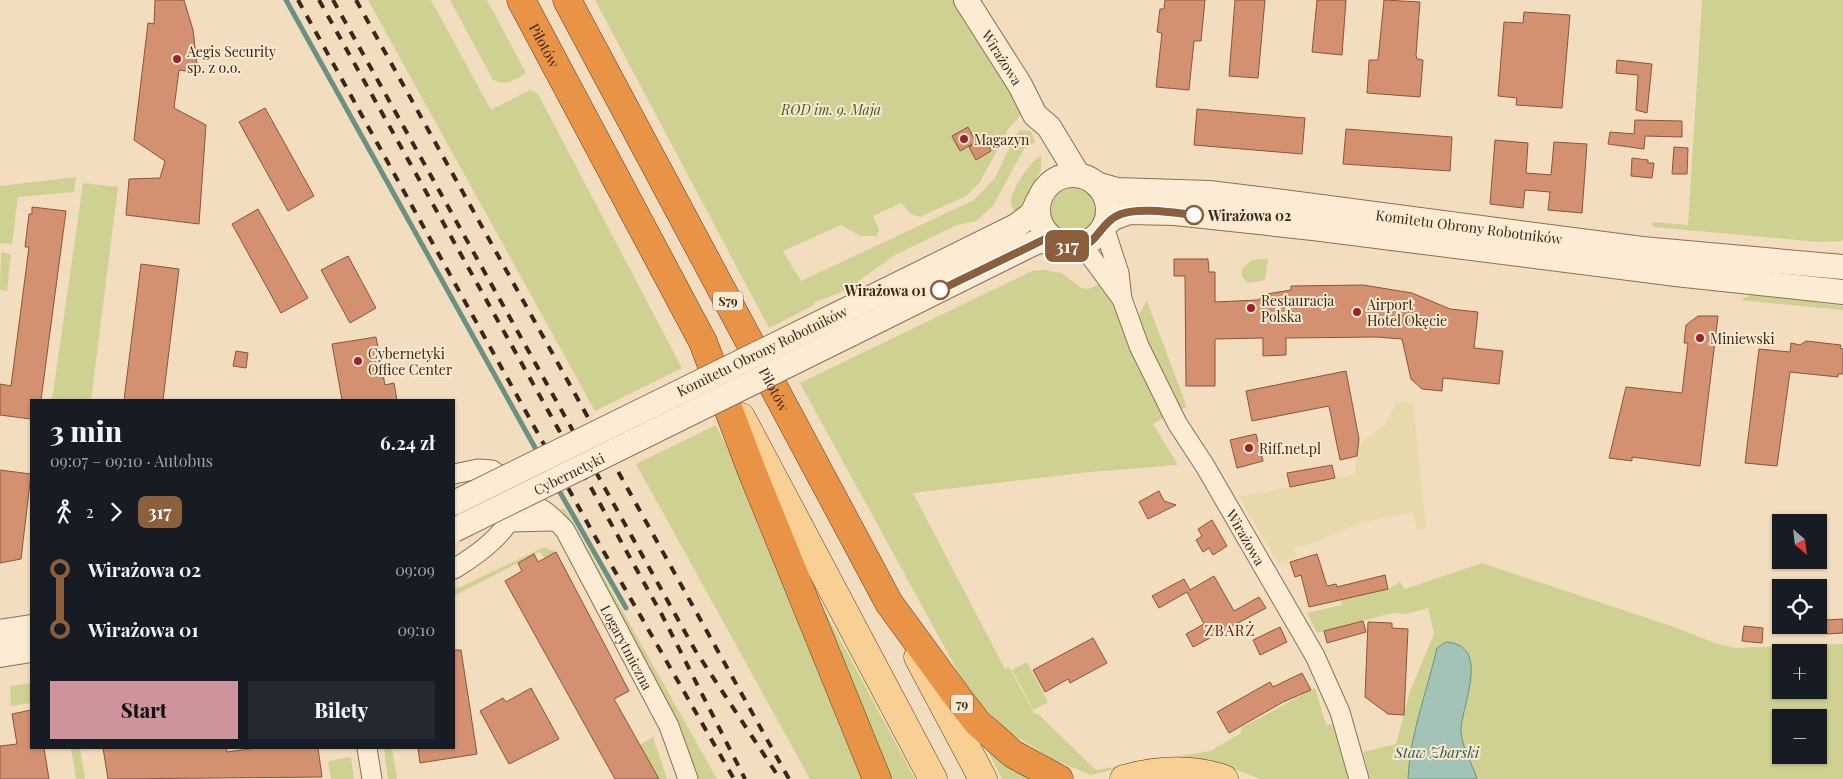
<!DOCTYPE html>
<html lang="pl">
<head>
<meta charset="utf-8">
<style>
	body { margin:0; font-family:"Playfair Display",serif; background:#242831; color:#f1f3f6; height:100vh; display:flex; flex-direction:column; font-size:19px; white-space:nowrap }
	* { box-sizing:border-box; margin:0 }
	p { font-size:16px; color:#9ea1a6 }
	.icon { flex:none; width:28px; height:28px; fill:none; stroke:currentColor; stroke-width:2; stroke-linecap:round; stroke-linejoin:round }
	.map { position:relative; flex:1; overflow:hidden }
	.details { position:absolute; left:30px; top:399px; width:425px; height:350px; display:flex; flex-direction:column; background:#171b24; border-radius:0px; box-shadow:0 1px 4px #0004 }
	.details>* { flex:none }
	.badge { padding:0 10px; border-radius:8px; font-size:18px; line-height:32px }
	.needle { width:32px; rotate:152deg }
	.fabs { position:absolute; left:1772px; top:514px; display:grid; gap:10px }
	.fabs a { display:grid; place-items:center; width:55px; height:55px; border-radius:0px; background:#171b24; box-shadow:0 1px 4px #0004; font-size:25px }
	.map>.badge { position:absolute; translate:-50% -50%; box-shadow:0 0 0 2px #fff }
	.legs { display:flex; align-items:center; gap:8px; height:55px; padding:0 20px; font-size:16px }
	.legs p { margin-inline-start:auto }
	.overview { display:flex; align-items:center; justify-content:space-between; height:85px; padding:0 20px }
	h1 { font-size:28px; font-weight:800; line-height:38px }
	.action { display:flex; gap:10px; margin-top:auto; padding:10px 20px }
	.action a { flex:1; height:58px; border-radius:0px; background:#cd949c; color:#111; font-size:20px; font-weight:800; line-height:58px; text-align:center }
	.action a+a { background:#242831; color:#f1f3f6 }
	ul { padding:0 20px; list-style:none }
	li { display:flex; align-items:center; gap:18px; height:60px; font-size:19px }
	li i { display:grid; place-items:center; width:8px; height:100%; margin:0 6px; background:currentColor }
	li i::after { content:''; width:12px; height:12px; margin:-6px; border:4px solid; border-radius:50%; background:#171b24 }
	li p { margin-inline-start:auto }
	li:first-child i { background:linear-gradient(#0000 50%,currentColor 0) }
	li:last-child i { background:linear-gradient(currentColor 50%,#0000 0) }
	.map>svg:first-child { display:block }
	.farmland { fill:#e8d9ab }
	.green { fill:#cfd192; fill-rule:evenodd }
	.water { fill:#a2c3b6; stroke:#699284 }
	.lines { fill:none; stroke-linecap:round; stroke-linejoin:round }
	.stream { stroke:#699284; stroke-width:5 }
	.building { fill:#d39171; stroke:#8d5339 }
	.minor-casing { stroke:#8c6e56; stroke-width:21 }
	.tertiary-casing { stroke:#8c6e56; stroke-width:26 }
	.primary-casing { stroke:#593c2a; stroke-width:29 }
	.motorway-casing { stroke:#593c2a; stroke-width:29 }
	.minor { stroke:#fcecd3; stroke-width:19 }
	.tertiary { stroke:#fcecd3; stroke-width:24 }
	.primary { stroke:#f9d093; stroke-width:28 }
	.motorway { stroke:#e99347; stroke-width:28 }
	.rail { stroke:#3a271b; stroke-width:4; stroke-dasharray:9 9; stroke-linecap:butt }
	.tertiary-bridge-casing { stroke:#8c6e56; stroke-width:26; stroke-linecap:butt }
	.tertiary-bridge { stroke:#fcecd3; stroke-width:24 }
	.line-1-casing { stroke:#fff; stroke-width:11 }
	.line-1 { stroke:#8b5e3c; stroke-width:8 }
	.poi-dot { fill:#a0202d; stroke:#f8e9cf; stroke-width:2 }
	.stop-1-dot { fill:#fff; stroke:#8b5e3c; stroke-width:2.5 }
	.labels { text-anchor:middle; dominant-baseline:central; stroke-width:4; stroke-linejoin:round; paint-order:stroke }
	.shield { fill:#f8e9cf; stroke:#736151; stroke-width:1 }
	.shield-label { font-size:12px; font-weight:bold; fill:#3a271b }
	.street-label { font-size:14px; fill:#3a271b; stroke:#f8e9cf }
	.poi-label { font-size:14px; fill:#3a271b; stroke:#f8e9cf; text-anchor:start }
	.park-label { font-size:14px; font-style:italic; fill:#4f5820; stroke:#f8e9cf }
	.stop-label { font-size:14px; font-weight:bold; fill:#3a271b; stroke:#f8e9cf; text-anchor:start }
	.neighbourhood-label { font-size:15px; letter-spacing:1px; fill:#6b2117; stroke:#f8e9cf }
	.water-label { font-size:15px; font-style:italic; fill:#295b54; stroke:#f8e9cf }
</style>
</head>
<body>
<div class="map">
<svg width="1843" height="779" viewBox="0 0 1843 779">
	<rect width="100%" height="100%" fill="#f2debf"/>
	<path class="farmland" d="M 1397,401 L 1413,403 L 1426,528 L 1417,530 L 1413,512 L 1363,522 L 1311,544 L 1294,547 L 1297,557 L 1278,563 L 1239,497 L 1355,474 L 1358,445 L 1385,425 Z"/>
	<path class="green" d="M 368,0 L 431,0 L 491,110 L 530,90 L 538,94 L 682,368 L 595,411 Z
		M 450,0 L 487,0 L 526,73 C 515,80 506,86 493,80 Z
		M 595,0 L 956,0 L 1021,109 L 1020,116 L 1009,128 L 980,182 L 966,196 L 920,217 L 911,214 L 901,203 L 873,216 L 879,230 L 876,236 L 860,236 L 841,225 L 783,251 L 801,281 L 974,200 L 995,178 L 1015,136 L 1020,130 L 1031,131 L 1035,142 L 1024,149 L 993,206 L 976,221 L 957,225 L 895,255 L 846,290 L 813,303 L 814,305 L 769,328 Z
		M 1702,0 L 1843,0 L 1843,241 L 1819,242 L 1653,227 L 1652,222 L 1688,225 Z
		M 1041,156 L 1041,170 L 1016,214 C 1014,210 1011,207 1011,203 C 1010,192 1031,159 1041,156 Z
		M 76,177 L 74,192 L 18,197 L 12,244 L 0,243 L 0,186 Z
		M 83,183 L 118,187 L 91,400 L 52,400 Z
		M1051 211a23 23 0 1 1 46 0a23 23 0 1 1-46 0Z
		M 1,252 L 11,254 L 7,291 L 0,290 Z
		M 1259,259 L 1268,259 L 1265,280 L 1248,283 L 1242,277 L 1242,269 L 1252,260 Z
		M 1044,270 L 1062,273 L 1081,288 L 1088,289 L 1103,283 L 1139,366 L 1165,417 L 1153,424 L 1178,465 L 1090,472 L 913,493 L 1005,669 L 1009,667 L 1034,713 L 1038,714 L 1096,770 L 1210,751 L 1241,733 L 1241,728 L 1315,688 L 1326,725 L 1332,724 L 1333,726 L 1348,779 L 1260,779 L 1232,768 L 1151,761 L 1091,775 L 1052,759 L 1006,730 L 972,694 L 963,681 L 800,383 L 1032,271 Z
		M 1753,294 L 1843,306 L 1843,310 L 1740,300 Z
		M 1147,301 L 1187,407 L 1178,410 L 1139,323 L 1139,314 Z
		M 716,425 L 739,472 L 867,779 L 810,779 L 636,464 Z
		M 563,508 L 567,512 L 717,779 L 699,779 L 679,728 L 572,524 L 561,510 Z
		M 544,547 L 556,552 L 545,558 L 539,552 L 454,596 L 454,590 Z
		M 1482,563 L 1674,627 L 1718,644 L 1735,648 L 1843,644 L 1843,779 L 1370,779 L 1363,752 L 1396,744 L 1410,691 L 1434,634 L 1428,608 L 1407,614 L 1393,613 L 1317,633 L 1307,613 L 1342,605 L 1340,600 L 1388,589 L 1400,582 L 1405,589 ZM 1781,652 L 1819,652 L 1819,690 L 1781,690 ZM 1781,718 L 1819,718 L 1819,755 L 1781,755 Z
		M 821,604 L 915,779 L 888,779 L 818,605 Z
		M 1027,662 L 1048,702 L 1033,710 L 1012,670 Z
		M 31,683 L 31,703 L 11,706 L 10,686 Z
		M 653,737 L 667,779 L 659,779 L 639,745 Z
		M 982,740 L 1039,779 L 1002,779 Z
		M 71,748 L 80,748 L 85,779 L 76,779 Z
		M 384,748 L 392,748 L 397,779 L 388,779 Z
		M 351,757 L 354,779 L 331,779 L 328,761 Z"/>
	<path class="water" d="M 1446,642 C 1492,645 1461,706 1461,731 C 1462,748 1472,763 1477,779 L 1408,779 C 1410,733 1427,692 1437,648 Z"/>
	<g class="lines">
		<path class="stream" d="M 286,0 L 538,453
			M 557,487 L 626,608"/>
	</g>
	<path class="building" d="M 155,0 L 184,0 L 193,30 L 198,73 L 179,70 L 174,108 L 206,125 L 199,224 L 126,215 L 129,179 L 160,178 L 165,161 L 134,140 L 148,23 L 154,24 Z
		M 1165,0 L 1205,0 L 1201,41 L 1194,41 L 1189,90 L 1156,87 L 1162,33 L 1157,32 L 1160,9 L 1164,9 Z
		M 1235,0 L 1265,0 L 1258,78 L 1229,76 Z
		M 1317,0 L 1346,0 L 1342,55 L 1312,52 Z
		M 1384,0 L 1420,2 L 1416,55 L 1417,59 L 1423,60 L 1420,97 L 1367,93 L 1369,60 L 1378,60 Z
		M 1524,12 L 1570,15 L 1562,108 L 1516,105 L 1517,98 L 1498,96 L 1504,22 L 1523,23 Z
		M 1617,60 L 1652,64 L 1647,113 L 1636,110 L 1638,75 L 1616,73 Z
		M 265,108 L 314,196 L 288,211 L 239,122 Z
		M 1197,109 L 1305,118 L 1302,154 L 1194,145 Z
		M 1635,120 L 1682,121 L 1682,137 L 1645,136 L 1644,149 L 1608,144 L 1610,132 L 1634,134 Z
		M 968,127 L 976,142 L 960,151 L 952,136 Z
		M 1346,129 L 1452,137 L 1450,171 L 1343,164 Z
		M 985,139 L 991,151 L 976,160 L 969,147 Z
		M 1495,140 L 1528,143 L 1526,173 L 1551,175 L 1554,142 L 1587,144 L 1582,213 L 1548,210 L 1550,192 L 1525,190 L 1523,208 L 1490,204 Z
		M 1674,147 L 1688,148 L 1687,174 L 1672,174 Z
		M 1632,158 L 1648,160 L 1648,163 L 1654,163 L 1652,178 L 1631,176 Z
		M 32,207 L 66,211 L 41,400 L 31,400 L 31,419 L 0,415 L 0,384 L 11,386 L 29,247 L 25,247 L 29,214 L 32,214 Z
		M 258,209 L 308,298 L 281,313 L 232,224 Z
		M 348,256 L 376,308 L 350,323 L 321,270 Z
		M 1174,259 L 1208,259 L 1209,272 L 1215,272 L 1215,302 L 1258,300 L 1267,294 L 1291,290 L 1291,286 L 1363,285 L 1412,293 L 1450,309 L 1478,312 L 1474,348 L 1503,351 L 1499,384 L 1443,378 L 1442,391 L 1422,389 L 1411,379 L 1402,339 L 1377,337 L 1286,338 L 1286,355 L 1263,356 L 1263,338 L 1215,339 L 1215,386 L 1186,386 L 1185,276 L 1174,276 Z
		M 141,264 L 179,269 L 163,400 L 124,400 Z
		M 1698,316 L 1718,316 L 1700,466 L 1632,457 L 1632,461 L 1609,458 L 1626,387 L 1682,393 L 1688,343 L 1684,343 L 1686,325 Z
		M 376,337 L 385,385 L 394,383 L 397,400 L 342,400 L 332,344 Z
		M 1806,341 L 1841,345 L 1840,348 L 1843,349 L 1843,374 L 1838,374 L 1838,377 L 1790,372 L 1777,466 L 1745,463 L 1759,349 L 1790,352 L 1791,343 L 1800,345 Z
		M 236,351 L 248,353 L 246,368 L 233,366 Z
		M 1346,371 L 1359,439 L 1357,456 L 1340,460 L 1329,406 L 1252,421 L 1246,391 Z
		M 1256,434 L 1263,461 L 1237,468 L 1230,440 Z
		M 1332,465 L 1335,478 L 1290,487 L 1287,473 Z
		M 0,470 L 31,474 L 21,559 L 0,563 Z
		M 1159,491 L 1164,501 L 1176,505 L 1148,519 L 1139,502 Z
		M 1212,520 L 1227,546 L 1213,555 L 1209,548 L 1203,552 L 1196,540 L 1202,536 L 1198,529 Z
		M 556,552 L 629,691 L 614,699 L 659,779 L 615,779 L 505,581 L 522,571 L 518,563 L 534,554 L 538,562 Z
		M 1317,554 L 1327,586 L 1336,584 L 1337,587 L 1385,575 L 1388,589 L 1309,607 L 1301,575 L 1295,577 L 1290,562 Z
		M 1214,576 L 1234,611 L 1259,597 L 1266,608 L 1193,647 L 1186,634 L 1204,624 L 1187,592 L 1159,608 L 1152,596 L 1184,579 L 1190,590 Z
		M 1843,619 L 1843,633 L 1827,634 L 1826,620 Z
		M 1363,621 L 1366,632 L 1327,643 L 1324,631 Z
		M 1368,622 L 1392,623 L 1392,628 L 1408,629 L 1404,715 L 1388,714 L 1365,697 Z
		M 1744,626 L 1763,628 L 1762,643 L 1742,641 Z
		M 1280,627 L 1287,642 L 1260,655 L 1253,640 Z
		M 1093,638 L 1107,663 L 1070,683 L 1068,679 L 1045,692 L 1033,670 Z
		M 454,650 L 461,650 L 477,754 L 420,763 L 418,748 L 454,748 Z
		M 1302,673 L 1311,690 L 1283,702 L 1229,733 L 1217,712 L 1270,682 L 1273,687 Z
		M 531,688 L 559,739 L 509,764 L 480,711 L 503,698 L 506,702 Z
		M 31,710 L 31,748 L 44,748 L 49,779 L 0,779 L 0,746 L 17,744 L 12,714 Z
		M 103,748 L 226,748 L 227,752 L 257,748 L 318,748 L 322,777 L 108,779 Z"/>
	<g class="lines">
		<defs>
			<g id="minor">
				<path id="s1" d="M 1104,227 L 1119,273 L 1122,299 L 1139,346 L 1177,423 L 1205,466 L 1315,656 L 1340,712 L 1359,779"/>
				<path d="M 1083,246 L 1122,299"/>
				<path d="M 454,474 L 478,469 L 492,470 C 547,506 487,549 454,569"/>
				<path id="s2" d="M 513,501 C 538,502 549,513 565,530 L 669,726 L 688,779"/>
				<path d="M 510,522 L 554,521"/>
				<path d="M 367,748 L 372,779"/>
			</g>
			<g id="tertiary">
				<path id="s3" d="M 966,0 L 1020,85 L 1035,115 L 1049,127 L 1078,175"/>
				<circle cx="1073" cy="210" r="35"/>
				<path id="s4" d="M 1096,184 L 1117,190 L 1209,193 L 1283,202 L 1642,249 L 1843,267"/>
				<path d="M 1106,224 L 1113,218 L 1129,212 L 1175,213 L 1313,228 L 1676,274 L 1843,292"/>
				<path d="M 840,313 L 1016,226 L 1032,214 L 1038,201"/>
				<path d="M 851,334 L 1034,243 L 1051,238"/>
				<path d="M 0,632 L 31,627"/>
				<path d="M 0,655 L 31,650"/>
			</g>
			<path id="primary" d="M 741,417 L 933,779
				M 918,657 L 983,779
				M 1124,779 C 1156,770 1192,768 1224,779"/>
			<g id="motorway">
				<path id="s5" d="M 521,0 L 703,342 L 751,469 L 877,779"/>
				<path id="s6" d="M 567,0 L 889,603 L 962,703 L 978,723 L 1013,754 L 1059,779"/>
			</g>
		</defs>
		<use href="#minor" class="minor-casing"/>
		<use href="#tertiary" class="tertiary-casing"/>
		<use href="#primary" class="primary-casing"/>
		<use href="#motorway" class="motorway-casing"/>
		<use href="#minor" class="minor"/>
		<use href="#tertiary" class="tertiary"/>
		<use href="#primary" class="primary"/>
		<use href="#motorway" class="motorway"/>
		<path class="rail" d="M 298,0 L 593,533 L 734,779
			M 319,0 L 662,615 L 745,779
			M 333,0 L 695,650 L 780,779
			M 356,0 L 789,779"/>
		<defs>
			<g id="tertiary-bridge">
				<path d="M 454,503 L 840,313"/>
				<path id="s7" d="M 454,530 L 851,334"/>
			</g>
		</defs>
		<use href="#tertiary-bridge" class="tertiary-bridge-casing"/>
		<use href="#tertiary-bridge" class="tertiary-bridge"/>
	</g>
	<g class="lines">
		<defs>
			<path id="line-1" d="M 940,290 L 1043,240 L 1051,238 C 1096,266 1093,224 1121,214 C 1140,207 1175,213 1194,215"/>
		</defs>
		<use href="#line-1" class="line-1-casing"/>
		<use href="#line-1" class="line-1"/>
	</g>
	<g class="poi-dot">
		<circle cx="177" cy="59" r="5"/>
		<circle cx="964" cy="139" r="5"/>
		<circle cx="1251" cy="308" r="5"/>
		<circle cx="1357" cy="312" r="5"/>
		<circle cx="1700" cy="338" r="5"/>
		<circle cx="358" cy="361" r="5"/>
		<circle cx="1249" cy="448" r="5"/>
	</g>
	<g class="stop-1-dot">
		<circle cx="1194" cy="215" r="9"/>
		<circle cx="940" cy="290" r="9"/>
	</g>
	<g class="labels">
		<g class="shield">
			<rect x="713" y="291.5" width="30" height="19" rx="4"/>
			<rect x="951" y="694.5" width="22" height="19" rx="4"/>
		</g>
		<g class="shield-label">
			<text x="728" y="301">S79</text>
			<text x="962" y="704">79</text>
		</g>
		<g class="street-label">
			<text stroke="none"><textPath href="#s5" startOffset="51">Pilotów</textPath></text>
			<text stroke="none"><textPath href="#s3" startOffset="68">Wirażowa</textPath></text>
			<text stroke="none"><textPath href="#s4" startOffset="376">Komitetu Obrony Robotników</textPath></text>
			<text transform="translate(762 351) rotate(-26)">Komitetu Obrony Robotników</text>
			<text stroke="none"><textPath href="#s6" startOffset="441">Pilotów</textPath></text>
			<text stroke="none"><textPath href="#s7" startOffset="128">Cybernetyki</textPath></text>
			<text stroke="none"><textPath href="#s1" startOffset="344">Wirażowa</textPath></text>
			<text stroke="none"><textPath href="#s2" startOffset="194">Logarytmiczna</textPath></text>
		</g>
		<g class="poi-label">
			<text x="187" y="51">Aegis Security<tspan x="187" dy="16">sp. z o.o.</tspan></text>
			<text x="974" y="139">Magazyn</text>
			<text x="1261" y="300">Restauracja<tspan x="1261" dy="16">Polska</tspan></text>
			<text x="1367" y="304">Airport<tspan x="1367" dy="16">Hotel Okęcie</tspan></text>
			<text x="1710" y="338">Miniewski</text>
			<text x="368" y="353">Cybernetyki<tspan x="368" dy="16">Office Center</tspan></text>
			<text x="1259" y="448">Riff.net.pl</text>
		</g>
		<g class="park-label">
			<text x="831" y="109">ROD im. 9. Maja</text>
		</g>
		<g class="stop-label">
			<text x="1208" y="215">Wirażowa 02</text>
			<text x="926" y="290" text-anchor="end">Wirażowa 01</text>
		</g>
		<g class="neighbourhood-label">
			<text x="1230" y="630">ZBARŻ</text>
		</g>
		<g class="water-label">
			<text x="1437" y="752">Staw Zbarski</text>
		</g>
	</g>
</svg>
<div class="fabs">
<a><svg class="needle" viewBox="-14 -14 28 28"><path d="M0-13l5 13h-10z" fill="#e53935"/><path d="M0 13l5-13h-10z" fill="#9ea1a6"/></svg></a>
<a><svg class="icon" aria-label="locate" viewBox="0 0 24 24"><circle cx="12" cy="12" r="6"/><path d="M12 2v4M12 18v4M2 12h4M18 12h4"/></svg></a>
<a>+</a>
<a>−</a>
</div>
<b class="badge" style="left:1067px;top:246px;background:#8b5e3c;color:#fff">317</b>
<section class="details">
<div class="overview"><div><h1>3 min</h1><p>09:07 – 09:10 · Autobus</p></div><b>6.24 zł</b></div>
<div class="legs"><svg class="icon" aria-label="walk" viewBox="0 0 24 24"><circle cx="13" cy="4" r="2"/><path d="M13 8l-2 6 4 7M11 14l-3 7M7 12l3-4h3l4 4"/></svg>2<svg class="icon" aria-label="forward" viewBox="0 0 24 24"><path d="M9 5l7 7-7 7"/></svg><b class="badge" style="background:#8b5e3c;color:#fff">317</b></div>
<ul>
<li><i style="color:#8b5e3c"></i><b>Wirażowa 02</b><p>09:09</p></li>
<li><i style="color:#8b5e3c"></i><b>Wirażowa 01</b><p>09:10</p></li>
</ul>
<div class="action"><a>Start</a><a>Bilety</a></div>
</section>
</div>
</body>
</html>
